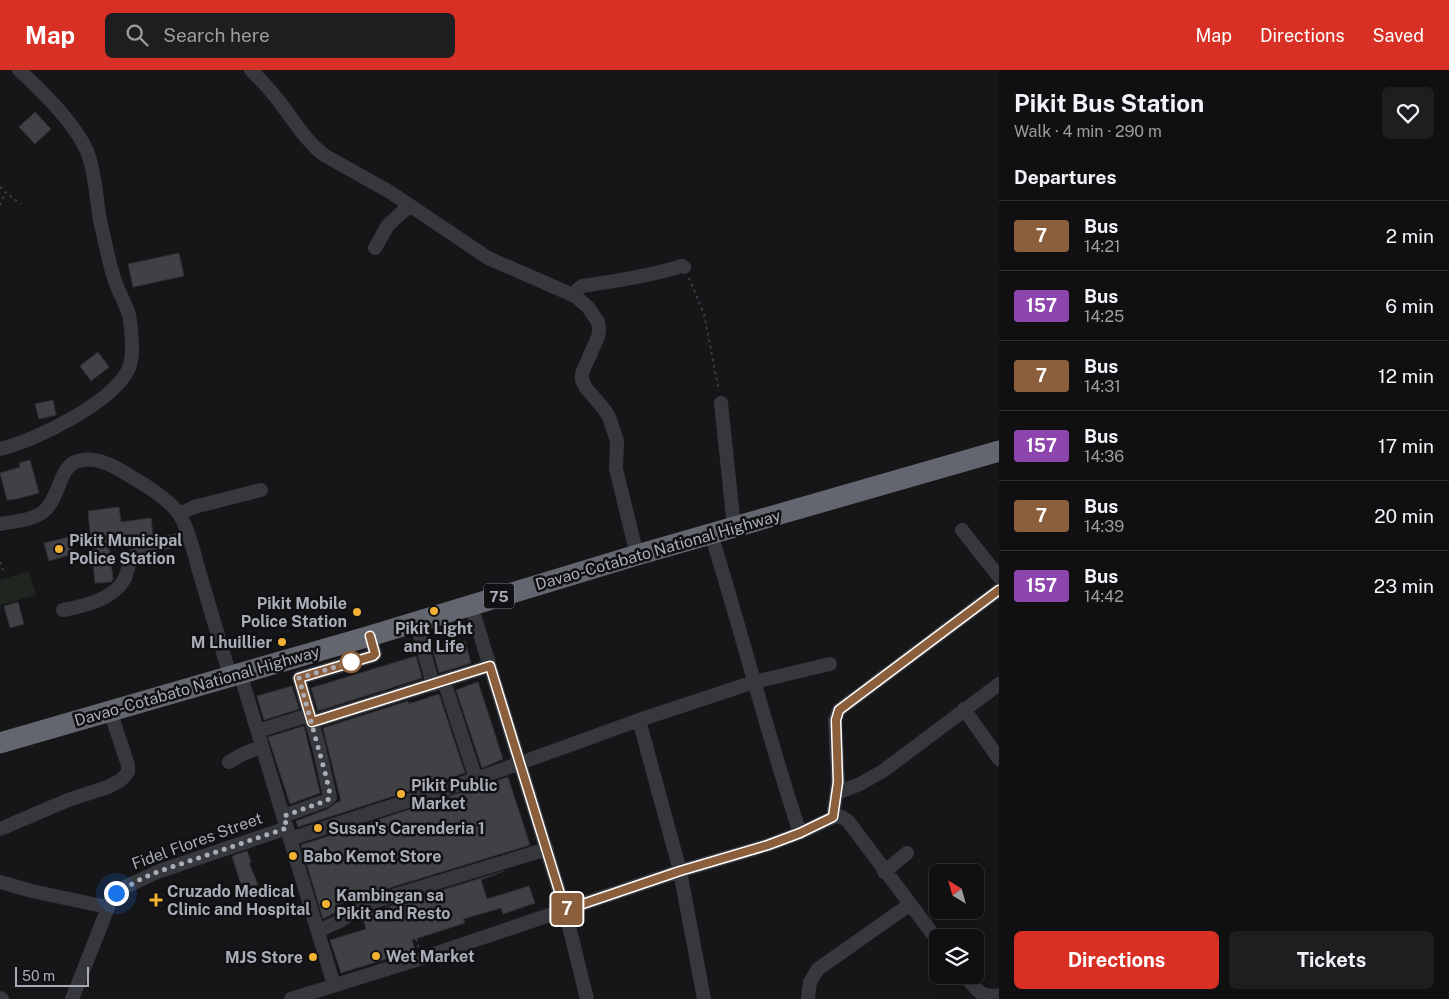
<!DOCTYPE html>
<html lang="en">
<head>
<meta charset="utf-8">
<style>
	body { margin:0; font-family:"Public Sans",sans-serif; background:#1e1e20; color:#f1f3f6; height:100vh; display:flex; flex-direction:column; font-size:19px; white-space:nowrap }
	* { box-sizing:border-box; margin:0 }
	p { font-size:16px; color:#9c9d9f }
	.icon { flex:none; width:28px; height:28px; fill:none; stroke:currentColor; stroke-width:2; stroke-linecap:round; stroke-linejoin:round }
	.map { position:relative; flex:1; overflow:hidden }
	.sheet { display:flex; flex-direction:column; background:#101012; width:450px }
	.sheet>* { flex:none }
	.badge { padding:0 10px; border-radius:4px; font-size:18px; line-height:32px }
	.needle { width:32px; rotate:323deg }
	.buttons { position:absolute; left:929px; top:794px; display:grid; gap:10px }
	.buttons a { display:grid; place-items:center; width:55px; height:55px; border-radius:8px; background:#101012; box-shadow:0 2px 8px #0003,0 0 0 1px #303032; font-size:25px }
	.scale { position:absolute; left:15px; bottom:12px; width:74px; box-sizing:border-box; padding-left:5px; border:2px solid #a8adb8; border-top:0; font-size:14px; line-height:18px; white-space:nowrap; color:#a8adb8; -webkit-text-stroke:4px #111113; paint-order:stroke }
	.you { position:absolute; width:25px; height:25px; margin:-12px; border:4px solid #fff; border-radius:50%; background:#1a73e8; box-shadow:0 0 0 8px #1a73e833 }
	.map>.badge { position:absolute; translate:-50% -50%; box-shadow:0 0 0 2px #fff }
	h2 { padding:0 15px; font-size:19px; line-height:45px }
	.round { display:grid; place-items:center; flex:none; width:52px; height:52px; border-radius:8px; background:#1e1e20 }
	.overview { display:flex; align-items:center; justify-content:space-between; height:85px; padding:0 15px }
	h1 { font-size:24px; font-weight:700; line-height:38px }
	.action { display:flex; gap:10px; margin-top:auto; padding:10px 15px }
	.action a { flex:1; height:58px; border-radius:8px; background:#d93025; color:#fff; font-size:20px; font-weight:700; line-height:58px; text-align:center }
	.action a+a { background:#1e1e20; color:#f1f3f6 }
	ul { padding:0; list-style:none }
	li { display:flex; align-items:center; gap:15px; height:70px; padding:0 15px; border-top:1px solid #303032 }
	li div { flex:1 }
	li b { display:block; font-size:19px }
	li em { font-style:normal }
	li .badge { min-width:55px; font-weight:700; text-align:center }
	header { display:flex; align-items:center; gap:30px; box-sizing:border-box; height:70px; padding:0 25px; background:#d93025; color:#fff }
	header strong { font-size:24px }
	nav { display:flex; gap:28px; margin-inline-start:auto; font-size:18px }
	.search { width:350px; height:45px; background:#1e1e20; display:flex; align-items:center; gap:12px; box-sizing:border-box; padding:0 18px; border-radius:8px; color:#9c9d9f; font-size:19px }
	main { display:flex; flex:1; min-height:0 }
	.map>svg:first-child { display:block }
	.green { fill:#1e261f }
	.building { fill:#404145; stroke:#303034 }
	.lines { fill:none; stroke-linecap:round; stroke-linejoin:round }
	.path { stroke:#3d3f44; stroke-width:2; stroke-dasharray:2.5 4; stroke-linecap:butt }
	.minor { stroke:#37383d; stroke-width:14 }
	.highway { stroke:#63666e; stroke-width:21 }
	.line-casing { stroke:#fff; stroke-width:11 }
	.line { stroke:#8b5e3c; stroke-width:8 }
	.walk { stroke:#a8adb8; stroke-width:5; stroke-dasharray:0 9 }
	.poi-dot { fill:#f2b134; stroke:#111113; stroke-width:2 }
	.stop-dot { fill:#fff; stroke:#8b5e3c; stroke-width:2.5 }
	.labels { text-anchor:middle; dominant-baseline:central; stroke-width:5; stroke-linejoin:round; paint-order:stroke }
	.shield { fill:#111113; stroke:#7b7e86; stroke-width:1 }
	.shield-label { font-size:15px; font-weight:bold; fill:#a8adb8 }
	.poi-label { font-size:16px; font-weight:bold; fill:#a8adb8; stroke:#111113; text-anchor:start }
	.street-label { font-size:16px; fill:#a8adb8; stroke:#111113 }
</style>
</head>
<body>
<header>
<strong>Map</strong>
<div class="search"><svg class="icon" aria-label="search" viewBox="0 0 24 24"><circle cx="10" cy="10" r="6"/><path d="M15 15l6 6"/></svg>Search here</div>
<nav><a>Map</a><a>Directions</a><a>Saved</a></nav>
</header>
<main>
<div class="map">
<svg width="999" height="929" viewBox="0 0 999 929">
	<rect width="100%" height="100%" fill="#161618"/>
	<path class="green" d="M 29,501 L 36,525 L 0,535 L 0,510 Z"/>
	<path class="building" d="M 35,42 L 51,59 L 35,74 L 19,57 Z
		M 179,183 L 184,206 L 133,217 L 128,194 Z
		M 98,282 L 109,297 L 91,311 L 80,296 Z
		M 53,330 L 56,345 L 39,349 L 35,334 Z
		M 30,390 L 39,423 L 16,429 L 7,430 L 0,403 L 20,397 L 19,393 Z
		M 119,437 L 121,452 L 151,448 L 153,465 L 109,473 L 113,510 L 111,512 L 95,513 L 88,441 Z
		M 69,467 L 73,484 L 49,491 L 44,473 Z
		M 18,532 L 24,554 L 10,558 L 4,536 Z
		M 465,571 L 471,593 L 439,603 L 433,581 Z
		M 416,586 L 422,608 L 318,641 L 311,618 Z
		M 478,612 L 503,689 L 482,698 L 456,620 Z
		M 292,616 L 299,639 L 264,650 L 257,626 Z
		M 439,624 L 465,703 L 298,757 L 296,751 L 328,739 L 336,733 L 341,731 L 323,658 L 408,631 L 409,634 Z
		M 304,656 L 320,723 L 290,734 L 268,667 Z
		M 508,707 L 530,775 L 360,827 L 340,834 L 342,839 L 323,849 L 301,775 Z
		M 247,781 L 251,792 L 249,793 L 258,815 L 242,818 L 232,786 Z
		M 504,801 L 481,810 L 487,829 L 529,816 L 535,833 L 503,844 L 501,838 L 463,849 L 465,853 L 412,870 L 415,880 L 341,903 L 330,870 L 366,859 L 362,846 L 367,843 Z"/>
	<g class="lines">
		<path class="path" d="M 0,117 L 5,122 L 21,134
			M 0,135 L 5,123
			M 689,208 L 704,244 L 719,321
			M 0,492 L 4,503
			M 411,632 L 436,711
			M 356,649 L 380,728
			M 278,690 L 307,681
			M 443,732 L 460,784
			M 387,750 L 406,809
			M 326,768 L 346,833
			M 408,844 L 419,878"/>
		<path class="minor" d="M 251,0 C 263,12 274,24 284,38 C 297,55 307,72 324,85 L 390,122 L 488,188 L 575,226 L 588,237 L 598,252 L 599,260 L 598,267 L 582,303 L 582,310 L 586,318 L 604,339 L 609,347 L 617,371 L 616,399 L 637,485
			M 375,178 L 388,155 L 409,136
			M 575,226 L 578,219 L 582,216 C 616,211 649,206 682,196 L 684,197
			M 721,333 L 734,457
			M 0,379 C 35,371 114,332 129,298 C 134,285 132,259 129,245 C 126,235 120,224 116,214 C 109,195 106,174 101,155 C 96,132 96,103 87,81 C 75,54 41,20 19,0
			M 179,444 L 194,437 L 261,420
			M 0,454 C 14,451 31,451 43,442 C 59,430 59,399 75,392 C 92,385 111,394 125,403 C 142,413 168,428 179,444 C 189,459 194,484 199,501 C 209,536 220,571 230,606
			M 962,460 L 999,507
			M 711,464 C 742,563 767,664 800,763
			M 471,535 L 565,840 L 587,929
			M 63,540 C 84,536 112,530 124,510 C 128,503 128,492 134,486 C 147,473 172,472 189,468
			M 416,552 L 433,615
			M 240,603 L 334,915
			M 444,611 L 476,709
			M 964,639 L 999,689
			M 639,650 L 680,801 L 704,929
			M 312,652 L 490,596
			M 258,661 L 309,645
			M 229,692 L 241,685 L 262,676
			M 837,723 L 860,714 L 883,701 L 999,614
			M 283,746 L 325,731 L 330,727 L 319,677 L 299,608 L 373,586 L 375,584 L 370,566
			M 833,747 L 838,711 L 835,650 L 839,640 L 999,520
			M 0,759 L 68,730 L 108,717 L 121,710 L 128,702 L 128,695 L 110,641
			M 290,769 L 476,709 L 639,650 L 754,612 L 830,594
			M 884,802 L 907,783
			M 0,812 L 32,821 L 107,837
			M 318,861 L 340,851 L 363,835 L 547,779
			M 965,905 C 975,918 980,929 999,925
			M 0,928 L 2,929
			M 72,929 L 111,830 L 125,817 L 157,802 L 287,758
			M 291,929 L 422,888 L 680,801 L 768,775 L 800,763 L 836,746 L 842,747 L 848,751 L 938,871
			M 808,929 L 810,912 L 818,899 L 909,835"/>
		<path class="highway" d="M 0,673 L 370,566 L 637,485 L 999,381"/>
	</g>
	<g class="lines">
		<defs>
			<path id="line" d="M 370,566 L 375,584 L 373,586 L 299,608 L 312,652 L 490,596 L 565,840 L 680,801 L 768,775 L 800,763 L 833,747 L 838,712 L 836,650 L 839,640 L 999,520"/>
		</defs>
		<use href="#line" class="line-casing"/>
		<use href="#line" class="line"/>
		<path class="walk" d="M 116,823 L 141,809 L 157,802 L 287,758 L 284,746 L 328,730 L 330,724 L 326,706 L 299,608 L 355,591 L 351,592"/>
	</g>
	<g class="poi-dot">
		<circle cx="59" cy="479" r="5"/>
		<circle cx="434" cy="541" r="5"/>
		<circle cx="357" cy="542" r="5"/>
		<circle cx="282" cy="572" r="5"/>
		<circle cx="401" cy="724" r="5"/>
		<circle cx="318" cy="758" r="5"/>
		<circle cx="293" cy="786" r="5"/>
		<path d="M153.5 822.5h5v5h5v5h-5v5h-5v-5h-5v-5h5z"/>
		<circle cx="326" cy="834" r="5"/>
		<circle cx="376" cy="886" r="5"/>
		<circle cx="313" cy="887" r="5"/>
	</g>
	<circle class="stop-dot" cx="351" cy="592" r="10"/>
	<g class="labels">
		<rect class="shield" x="484" y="513.5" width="30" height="25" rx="4"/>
		<g class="shield-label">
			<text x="499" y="526">75</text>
		</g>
		<g class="poi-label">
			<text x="69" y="470">Pikit Municipal<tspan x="69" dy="18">Police Station</tspan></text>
			<text x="347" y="533" text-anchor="end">Pikit Mobile<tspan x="347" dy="18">Police Station</tspan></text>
			<text x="434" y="558" text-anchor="middle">Pikit Light<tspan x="434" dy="18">and Life</tspan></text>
			<text x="272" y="572" text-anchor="end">M Lhuillier</text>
			<text x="411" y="715">Pikit Public<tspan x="411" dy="18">Market</tspan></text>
			<text x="328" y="758">Susan's Carenderia 1</text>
			<text x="303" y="786">Babo Kemot Store</text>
			<text x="167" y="821">Cruzado Medical<tspan x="167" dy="18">Clinic and Hospital</tspan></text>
			<text x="336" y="825">Kambingan sa<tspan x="336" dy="18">Pikit and Resto</tspan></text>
			<text x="386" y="886">Wet Market</text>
			<text x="303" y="887" text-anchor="end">MJS Store</text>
		</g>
		<g class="street-label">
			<text transform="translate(658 480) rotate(-16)">Davao-Cotabato National Highway</text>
			<text transform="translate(197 616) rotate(-16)">Davao-Cotabato National Highway</text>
			<text transform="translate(197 771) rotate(-20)">Fidel Flores Street</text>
		</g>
	</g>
</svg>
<div class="buttons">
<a><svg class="needle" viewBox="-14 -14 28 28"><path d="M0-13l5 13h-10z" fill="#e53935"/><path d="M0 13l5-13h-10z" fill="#9c9d9f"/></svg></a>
<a><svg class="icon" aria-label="layers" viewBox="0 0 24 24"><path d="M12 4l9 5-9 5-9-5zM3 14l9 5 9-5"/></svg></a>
</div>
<div class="scale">50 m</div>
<div class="you" style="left:116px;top:823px"></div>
<b class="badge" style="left:567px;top:839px;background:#8b5e3c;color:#fff">7</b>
</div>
<section class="sheet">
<div class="overview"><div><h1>Pikit Bus Station</h1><p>Walk · 4 min · 290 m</p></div><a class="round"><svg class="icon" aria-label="heart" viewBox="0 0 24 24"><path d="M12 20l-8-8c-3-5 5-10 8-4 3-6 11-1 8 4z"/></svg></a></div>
<h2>Departures</h2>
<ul>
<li><span class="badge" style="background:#8b5e3c;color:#fff">7</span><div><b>Bus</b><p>14:21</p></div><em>2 min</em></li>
<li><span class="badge" style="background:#8e44ad;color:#fff">157</span><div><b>Bus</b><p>14:25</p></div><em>6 min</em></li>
<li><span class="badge" style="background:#8b5e3c;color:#fff">7</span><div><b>Bus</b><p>14:31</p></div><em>12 min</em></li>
<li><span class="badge" style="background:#8e44ad;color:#fff">157</span><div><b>Bus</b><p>14:36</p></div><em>17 min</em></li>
<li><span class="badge" style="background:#8b5e3c;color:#fff">7</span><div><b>Bus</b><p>14:39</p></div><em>20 min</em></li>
<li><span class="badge" style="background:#8e44ad;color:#fff">157</span><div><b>Bus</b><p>14:42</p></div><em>23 min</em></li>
</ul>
<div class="action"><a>Directions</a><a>Tickets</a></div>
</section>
</main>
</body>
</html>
